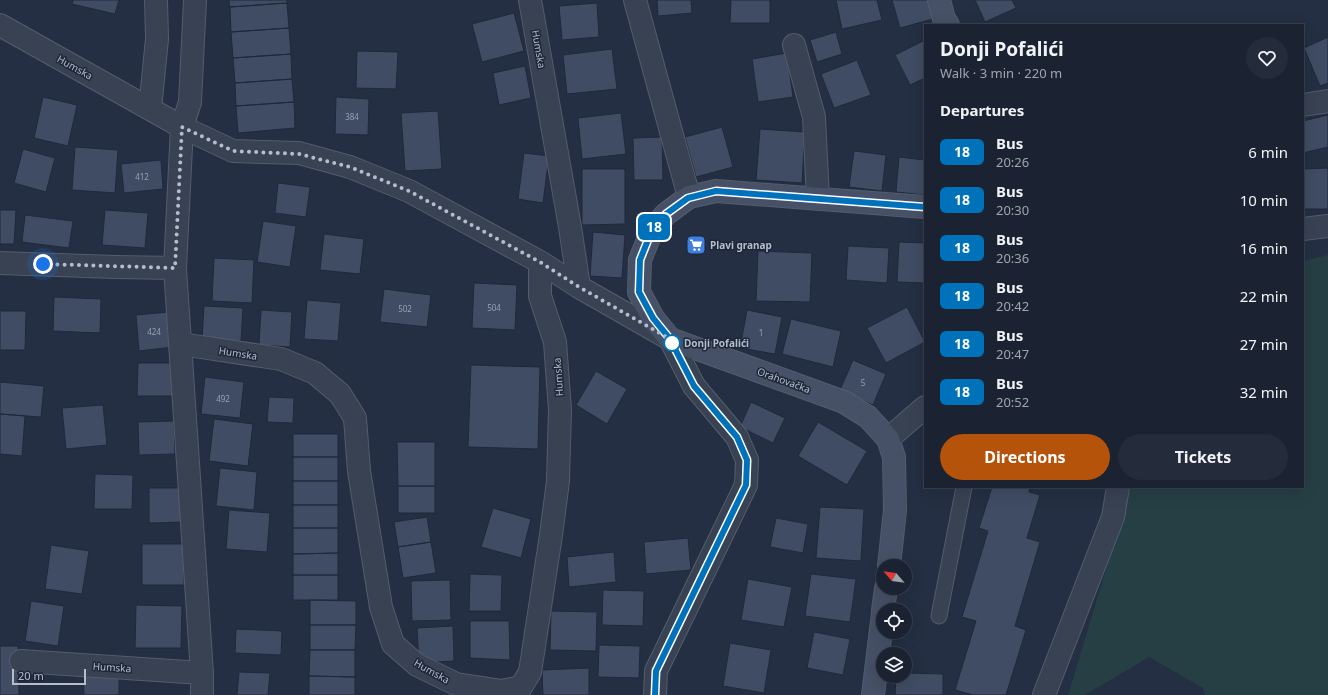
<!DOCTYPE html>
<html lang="en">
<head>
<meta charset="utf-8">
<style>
	body { margin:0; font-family:"Noto Sans",sans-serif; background:#242b3a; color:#f1f3f6; height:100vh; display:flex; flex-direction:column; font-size:15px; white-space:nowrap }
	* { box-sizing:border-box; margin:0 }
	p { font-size:13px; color:#a0a4ac }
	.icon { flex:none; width:22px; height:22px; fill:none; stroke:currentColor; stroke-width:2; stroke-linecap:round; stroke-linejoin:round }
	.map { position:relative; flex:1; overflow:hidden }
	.side { position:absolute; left:924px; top:24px; width:380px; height:464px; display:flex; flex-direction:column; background:#1b2332; border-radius:0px; box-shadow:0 4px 16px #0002,0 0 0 1px #39404d }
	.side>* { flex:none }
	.badge { padding:0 8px; border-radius:6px; font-size:14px; line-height:26px }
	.needle { width:26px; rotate:298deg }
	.controls { position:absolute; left:876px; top:559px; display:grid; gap:8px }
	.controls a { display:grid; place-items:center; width:36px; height:36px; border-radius:50%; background:#1b2332; box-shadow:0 4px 16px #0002,0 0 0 1px #39404d; font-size:20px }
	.scale { position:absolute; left:12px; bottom:10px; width:74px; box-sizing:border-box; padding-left:4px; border:2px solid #b5bdcd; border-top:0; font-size:11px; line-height:14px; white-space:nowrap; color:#b5bdcd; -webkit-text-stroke:3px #1d2738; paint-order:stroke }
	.you { position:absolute; width:20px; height:20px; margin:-10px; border:3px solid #fff; border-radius:50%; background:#1a73e8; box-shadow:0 0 0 6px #1a73e833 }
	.map>.badge { position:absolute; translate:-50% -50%; box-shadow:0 0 0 2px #fff }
	h2 { padding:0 16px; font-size:15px; line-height:36px }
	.round { display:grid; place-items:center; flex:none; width:42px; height:42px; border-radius:21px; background:#242b3a }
	.head { display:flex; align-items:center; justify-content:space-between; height:68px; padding:0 16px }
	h1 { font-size:19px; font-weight:700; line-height:30px }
	.cta { display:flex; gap:8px; margin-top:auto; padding:8px 16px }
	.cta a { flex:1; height:46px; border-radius:24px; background:#b45309; color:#fff; font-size:16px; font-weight:700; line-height:46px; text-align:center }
	.cta a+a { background:#242b3a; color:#f1f3f6 }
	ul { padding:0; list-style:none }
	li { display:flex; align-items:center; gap:12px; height:48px; padding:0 16px }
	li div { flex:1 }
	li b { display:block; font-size:15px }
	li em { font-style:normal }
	li .badge { min-width:44px; font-weight:700; text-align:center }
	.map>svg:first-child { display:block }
	.green { fill:#263f44 }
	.building { fill:#404c63; stroke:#1f293a }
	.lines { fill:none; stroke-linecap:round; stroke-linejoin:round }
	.lane-casing { stroke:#535d6d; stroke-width:17 }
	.street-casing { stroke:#535d6d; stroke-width:24 }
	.secondary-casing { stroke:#535d6d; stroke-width:24 }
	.lane { stroke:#384253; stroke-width:15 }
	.street { stroke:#384253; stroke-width:22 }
	.secondary { stroke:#465066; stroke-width:22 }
	.line-casing { stroke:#fff; stroke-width:9 }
	.line { stroke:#0072bc; stroke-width:6 }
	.walk { stroke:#b5bdcd; stroke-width:4; stroke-dasharray:0 7.2 }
	.stop-dot { fill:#fff; stroke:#0072bc; stroke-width:2 }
	.labels { text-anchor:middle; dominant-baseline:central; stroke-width:3; stroke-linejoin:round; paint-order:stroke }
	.number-label { font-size:8px; fill:#98a1b2 }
	.street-label { font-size:10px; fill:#b5bdcd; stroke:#1d2738 }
	.poi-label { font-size:10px; font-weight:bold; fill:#b5bdcd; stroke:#1d2738; text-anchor:start }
	.stop-label { font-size:10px; font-weight:bold; fill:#b5bdcd; stroke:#1d2738; text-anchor:start }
</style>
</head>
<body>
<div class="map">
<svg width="1328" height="695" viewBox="0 0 1328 695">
	<rect width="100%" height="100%" fill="#242f43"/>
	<path class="green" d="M 1328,255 L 1328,695 L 1205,695 L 1203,688 L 1149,657 L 1085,695 L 1068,695 L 1131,487 L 1303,487 L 1303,261 Z"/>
	<path class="building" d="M 73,0 L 119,0 L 115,14 L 72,4 Z
		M 229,0 L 287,0 L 287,3 L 230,7 Z
		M 657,0 L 691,0 L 692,13 L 658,16 Z
		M 731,0 L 770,0 L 770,23 L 730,23 Z
		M 836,0 L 877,0 L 882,20 L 842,29 Z
		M 892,0 L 928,0 L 933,19 L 900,28 Z
		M 975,0 L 1012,0 L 1016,8 L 985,22 Z
		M 287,3 L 289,28 L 231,32 L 230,7 Z
		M 597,3 L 599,37 L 562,40 L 559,6 Z
		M 514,13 L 524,51 L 482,62 L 472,24 Z
		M 289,28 L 291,54 L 233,58 L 231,32 Z
		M 836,32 L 842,54 L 817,62 L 810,40 Z
		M 1328,37 L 1328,83 L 1320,86 L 1304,48 Z
		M 925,40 L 925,78 L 910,85 L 895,55 Z
		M 612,49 L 617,89 L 567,94 L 563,55 Z
		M 357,51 L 398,52 L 396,89 L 356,88 Z
		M 787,53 L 793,97 L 758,102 L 752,59 Z
		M 291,54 L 292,79 L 235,83 L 233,58 Z
		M 857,60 L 871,95 L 834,108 L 821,74 Z
		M 525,66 L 531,98 L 499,105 L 493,73 Z
		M 292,79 L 294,102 L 236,106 L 235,83 Z
		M 43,97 L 77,105 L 68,146 L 34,138 Z
		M 336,97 L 369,99 L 368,135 L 335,134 Z
		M 294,102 L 295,128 L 238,133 L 236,106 Z
		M 438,111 L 442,169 L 405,171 L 401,113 Z
		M 621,113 L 626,154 L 582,159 L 578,118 Z
		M 1328,115 L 1328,147 L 1303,153 L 1303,121 Z
		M 722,127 L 733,167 L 696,177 L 685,137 Z
		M 760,129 L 805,132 L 802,183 L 756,180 Z
		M 662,137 L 663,180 L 634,180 L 633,138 Z
		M 75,147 L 118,150 L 115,193 L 72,190 Z
		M 23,149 L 55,158 L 46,192 L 14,183 Z
		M 854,151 L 886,155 L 882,191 L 849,187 Z
		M 524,153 L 549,156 L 543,203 L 518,199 Z
		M 899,157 L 925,160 L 925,195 L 896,192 Z
		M 161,160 L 163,189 L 124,193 L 121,164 Z
		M 1328,168 L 1328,209 L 1303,209 L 1303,169 Z
		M 582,169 L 625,169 L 625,224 L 582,225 Z
		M 278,183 L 310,187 L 306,217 L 275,213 Z
		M 0,210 L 16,210 L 14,244 L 0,244 Z
		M 105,210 L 148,213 L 145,248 L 102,245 Z
		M 25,215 L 73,221 L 69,248 L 22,242 Z
		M 263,221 L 296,226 L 290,267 L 257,262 Z
		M 593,232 L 625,235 L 622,278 L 590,276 Z
		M 324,234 L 364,239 L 360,274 L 320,270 Z
		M 899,242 L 925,243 L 925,283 L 897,282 Z
		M 848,246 L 889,248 L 887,283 L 846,280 Z
		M 758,251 L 812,253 L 810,302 L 756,301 Z
		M 214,258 L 254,260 L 252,303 L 212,301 Z
		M 474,283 L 517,285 L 515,330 L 472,328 Z
		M 384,289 L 431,295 L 427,327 L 380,322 Z
		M 54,297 L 101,299 L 100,333 L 53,331 Z
		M 307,300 L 341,303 L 338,341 L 304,339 Z
		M 204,306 L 243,308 L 241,341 L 202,339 Z
		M 907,307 L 925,342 L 886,363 L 867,328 Z
		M 261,310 L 292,312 L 290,347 L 259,345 Z
		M 747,310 L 782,317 L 775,354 L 740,348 Z
		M 0,311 L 26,311 L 25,350 L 0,350 Z
		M 169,312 L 173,347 L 139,351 L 136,315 Z
		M 791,319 L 841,331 L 833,367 L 782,354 Z
		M 853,360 L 886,374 L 873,405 L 840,390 Z
		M 138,363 L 175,363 L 174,396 L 137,396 Z
		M 471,365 L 540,367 L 538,449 L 468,447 Z
		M 596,371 L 627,389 L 607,424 L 576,405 Z
		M 205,377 L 244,382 L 240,418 L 201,414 Z
		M 0,382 L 44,386 L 41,417 L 0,414 Z
		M 269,397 L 294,398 L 293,423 L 267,422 Z
		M 751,402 L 785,418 L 773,443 L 740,427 Z
		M 103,405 L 107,445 L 66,449 L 62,408 Z
		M 0,414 L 25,416 L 22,456 L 0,454 Z
		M 214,419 L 253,424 L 248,466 L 209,461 Z
		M 174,421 L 175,454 L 139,455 L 138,422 Z
		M 818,422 L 867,451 L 847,485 L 798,456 Z
		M 293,434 L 338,434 L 338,457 L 293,457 Z
		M 397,442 L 435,442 L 435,486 L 398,486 Z
		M 293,457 L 338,457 L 338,481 L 293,481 Z
		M 220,468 L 257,472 L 254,510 L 216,506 Z
		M 95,474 L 133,475 L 132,509 L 94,509 Z
		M 293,481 L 338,481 L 338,505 L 293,505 Z
		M 398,486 L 435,486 L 435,513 L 398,513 Z
		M 992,487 L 1030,487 L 1029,492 L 1040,495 L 1027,538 L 1040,542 L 1015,626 L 1026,630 L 1006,695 L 973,695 L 955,690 L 976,621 L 962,617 L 988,531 L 979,528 Z
		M 149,488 L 185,488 L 186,522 L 149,523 Z
		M 293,505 L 338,505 L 338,528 L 293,528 Z
		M 820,507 L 864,509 L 861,561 L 816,558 Z
		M 493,508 L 531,519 L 521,558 L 481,547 Z
		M 229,510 L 270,513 L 267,552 L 226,549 Z
		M 427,517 L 431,542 L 398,547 L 394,522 Z
		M 776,518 L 808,524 L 803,553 L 770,547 Z
		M 293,528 L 338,528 L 338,553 L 293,554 Z
		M 688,538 L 691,570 L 646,574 L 644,542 Z
		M 431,542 L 436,573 L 403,578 L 398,547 Z
		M 142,544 L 184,544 L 184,585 L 142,585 Z
		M 51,545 L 89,551 L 82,594 L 45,589 Z
		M 614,552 L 616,582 L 569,587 L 567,557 Z
		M 338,553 L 338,575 L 293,575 L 293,554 Z
		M 470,574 L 502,575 L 501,611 L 469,611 Z
		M 811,574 L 856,579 L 850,622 L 805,616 Z
		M 293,575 L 338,575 L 338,600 L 293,600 Z
		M 748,579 L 792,587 L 784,627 L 741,620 Z
		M 450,580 L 451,620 L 412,621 L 411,581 Z
		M 603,590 L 644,591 L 643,626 L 602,625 Z
		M 310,600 L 356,601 L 356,625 L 310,625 Z
		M 31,601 L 64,606 L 58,646 L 25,641 Z
		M 136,605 L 182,606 L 181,648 L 135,648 Z
		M 551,611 L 597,612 L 596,651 L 550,650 Z
		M 470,621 L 509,621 L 510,660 L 470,658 Z
		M 310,625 L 356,625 L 355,650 L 310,650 Z
		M 453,626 L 454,661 L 419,663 L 417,628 Z
		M 236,629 L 282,631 L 281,655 L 235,653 Z
		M 814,632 L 850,639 L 843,675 L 807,668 Z
		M 730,643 L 771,650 L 764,693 L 723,686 Z
		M 599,645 L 640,646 L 639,678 L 598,677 Z
		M 0,646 L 18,646 L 19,695 L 0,695 Z
		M 310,650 L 355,650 L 355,677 L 309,676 Z
		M 589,668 L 589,695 L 543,695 L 542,670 Z
		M 119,671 L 119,695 L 84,695 L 83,672 Z
		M 239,672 L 270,673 L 268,695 L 237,695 Z
		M 905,673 L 943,674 L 943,695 L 895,695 L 896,676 L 905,676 Z
		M 309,676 L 355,677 L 355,695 L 309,695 Z"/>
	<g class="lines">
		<defs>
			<path id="lane" d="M 939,616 L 964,487"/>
			<path id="street" d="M 195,0 L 190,102 L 182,127 L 175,268 L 202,673 L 202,695
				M 530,0 L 570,227 L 579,287
				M 635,0 L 689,197
				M 0,25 L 182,127 L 233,151 L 299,153 L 350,167 L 409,191 L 540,262 L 579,287 L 670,339 L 694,386 L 737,437 L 747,460 L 746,485 L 656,671 L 655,695
				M 794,45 L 814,117 L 818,199
				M 1303,105 L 1328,101
				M 150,109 L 157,39 L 156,0
				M 1303,229 L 1328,226
				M 0,263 L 115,267 L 175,268
				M 181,344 L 281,359 L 315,373 L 340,394 L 355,418 L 359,471 L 381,607 L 393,644 L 417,665 L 456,684 L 502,691 L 521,687 L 530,672 L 551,535 L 558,481 L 560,410 L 555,342 L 540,296 L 540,262
				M 888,439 L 925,407
				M 21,661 L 202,673
				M 1044,695 L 1113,517 L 1118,487"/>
			<path id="secondary" d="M 939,0 L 944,19 L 948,25
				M 889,566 L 895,510 L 894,457 L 888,439 L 868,417 L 844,402 L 670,339 L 653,318 L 639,292 L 640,260 L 652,230 L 666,214 L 689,197 L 716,191 L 925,207
				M 883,610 L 886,588
				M 873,695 L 883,613"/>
		</defs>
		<use href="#lane" class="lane-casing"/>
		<use href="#street" class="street-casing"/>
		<use href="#secondary" class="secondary-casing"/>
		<use href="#lane" class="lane"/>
		<use href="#street" class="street"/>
		<use href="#secondary" class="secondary"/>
	</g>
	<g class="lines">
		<defs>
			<path id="line" d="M 655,695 L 656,671 L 746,485 L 747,460 L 737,437 L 694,386 L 670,339 L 653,318 L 639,292 L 640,260 L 652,230 L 666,214 L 688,198 L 716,191 L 925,207"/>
		</defs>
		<use href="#line" class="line-casing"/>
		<use href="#line" class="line"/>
		<path class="walk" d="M 43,264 L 175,268 L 182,127 L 233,151 L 299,154 L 350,167 L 409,191 L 540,262 L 579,287 L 670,339 L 672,343"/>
	</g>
	<defs>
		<symbol id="supermarket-square" viewBox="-11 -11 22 22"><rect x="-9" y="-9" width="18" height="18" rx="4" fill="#3f7fe0" stroke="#1d2738"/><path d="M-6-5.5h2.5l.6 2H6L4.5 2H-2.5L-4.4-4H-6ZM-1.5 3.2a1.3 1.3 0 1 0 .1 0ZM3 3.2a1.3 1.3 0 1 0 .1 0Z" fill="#fff"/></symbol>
	</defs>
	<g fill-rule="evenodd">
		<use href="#supermarket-square" x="685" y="234" width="22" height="22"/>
	</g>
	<circle class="stop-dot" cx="672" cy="343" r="8"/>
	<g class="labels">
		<g class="number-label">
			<text x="352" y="116">384</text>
			<text x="142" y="176">412</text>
			<text x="494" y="307">504</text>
			<text x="405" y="308">502</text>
			<text x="154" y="331">424</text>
			<text x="761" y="332">1</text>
			<text x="863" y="382">5</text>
			<text x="223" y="398">492</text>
		</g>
		<g class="street-label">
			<text transform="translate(539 49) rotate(80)">Humska</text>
			<text transform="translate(75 67) rotate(29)">Humska</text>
			<text transform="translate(238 353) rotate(9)">Humska</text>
			<text transform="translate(558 377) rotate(-94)">Humska</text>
			<text transform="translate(784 380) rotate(20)">Orahovačka</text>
			<text transform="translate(112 667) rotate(4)">Humska</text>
			<text transform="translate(432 671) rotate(29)">Humska</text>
		</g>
		<g class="poi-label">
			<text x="710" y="245">Plavi granap</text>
		</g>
		<g class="stop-label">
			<text x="684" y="343">Donji Pofalići</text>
		</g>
	</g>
</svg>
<div class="controls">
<a><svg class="needle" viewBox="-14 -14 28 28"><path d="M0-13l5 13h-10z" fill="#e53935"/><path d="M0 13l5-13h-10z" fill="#a0a4ac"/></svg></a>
<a><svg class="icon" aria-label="locate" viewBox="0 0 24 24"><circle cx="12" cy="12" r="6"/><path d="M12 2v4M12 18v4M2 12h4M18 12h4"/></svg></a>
<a><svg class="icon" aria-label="layers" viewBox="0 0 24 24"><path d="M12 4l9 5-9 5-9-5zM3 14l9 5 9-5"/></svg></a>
</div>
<div class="scale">20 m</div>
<div class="you" style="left:43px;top:264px"></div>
<b class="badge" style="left:654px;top:227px;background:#0072bc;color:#fff">18</b>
<section class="side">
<div class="head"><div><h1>Donji Pofalići</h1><p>Walk · 3 min · 220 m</p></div><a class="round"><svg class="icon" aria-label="heart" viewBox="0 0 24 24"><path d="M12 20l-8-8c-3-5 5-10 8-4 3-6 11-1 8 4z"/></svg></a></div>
<h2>Departures</h2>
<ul>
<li><span class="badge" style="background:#0072bc;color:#fff">18</span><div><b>Bus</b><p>20:26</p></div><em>6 min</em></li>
<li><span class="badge" style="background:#0072bc;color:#fff">18</span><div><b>Bus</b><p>20:30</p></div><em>10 min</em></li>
<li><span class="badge" style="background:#0072bc;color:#fff">18</span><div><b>Bus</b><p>20:36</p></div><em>16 min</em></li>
<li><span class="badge" style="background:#0072bc;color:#fff">18</span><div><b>Bus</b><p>20:42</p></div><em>22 min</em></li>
<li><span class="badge" style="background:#0072bc;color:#fff">18</span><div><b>Bus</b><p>20:47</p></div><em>27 min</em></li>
<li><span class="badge" style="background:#0072bc;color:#fff">18</span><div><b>Bus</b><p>20:52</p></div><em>32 min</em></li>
</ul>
<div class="cta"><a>Directions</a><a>Tickets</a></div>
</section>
</div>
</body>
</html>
